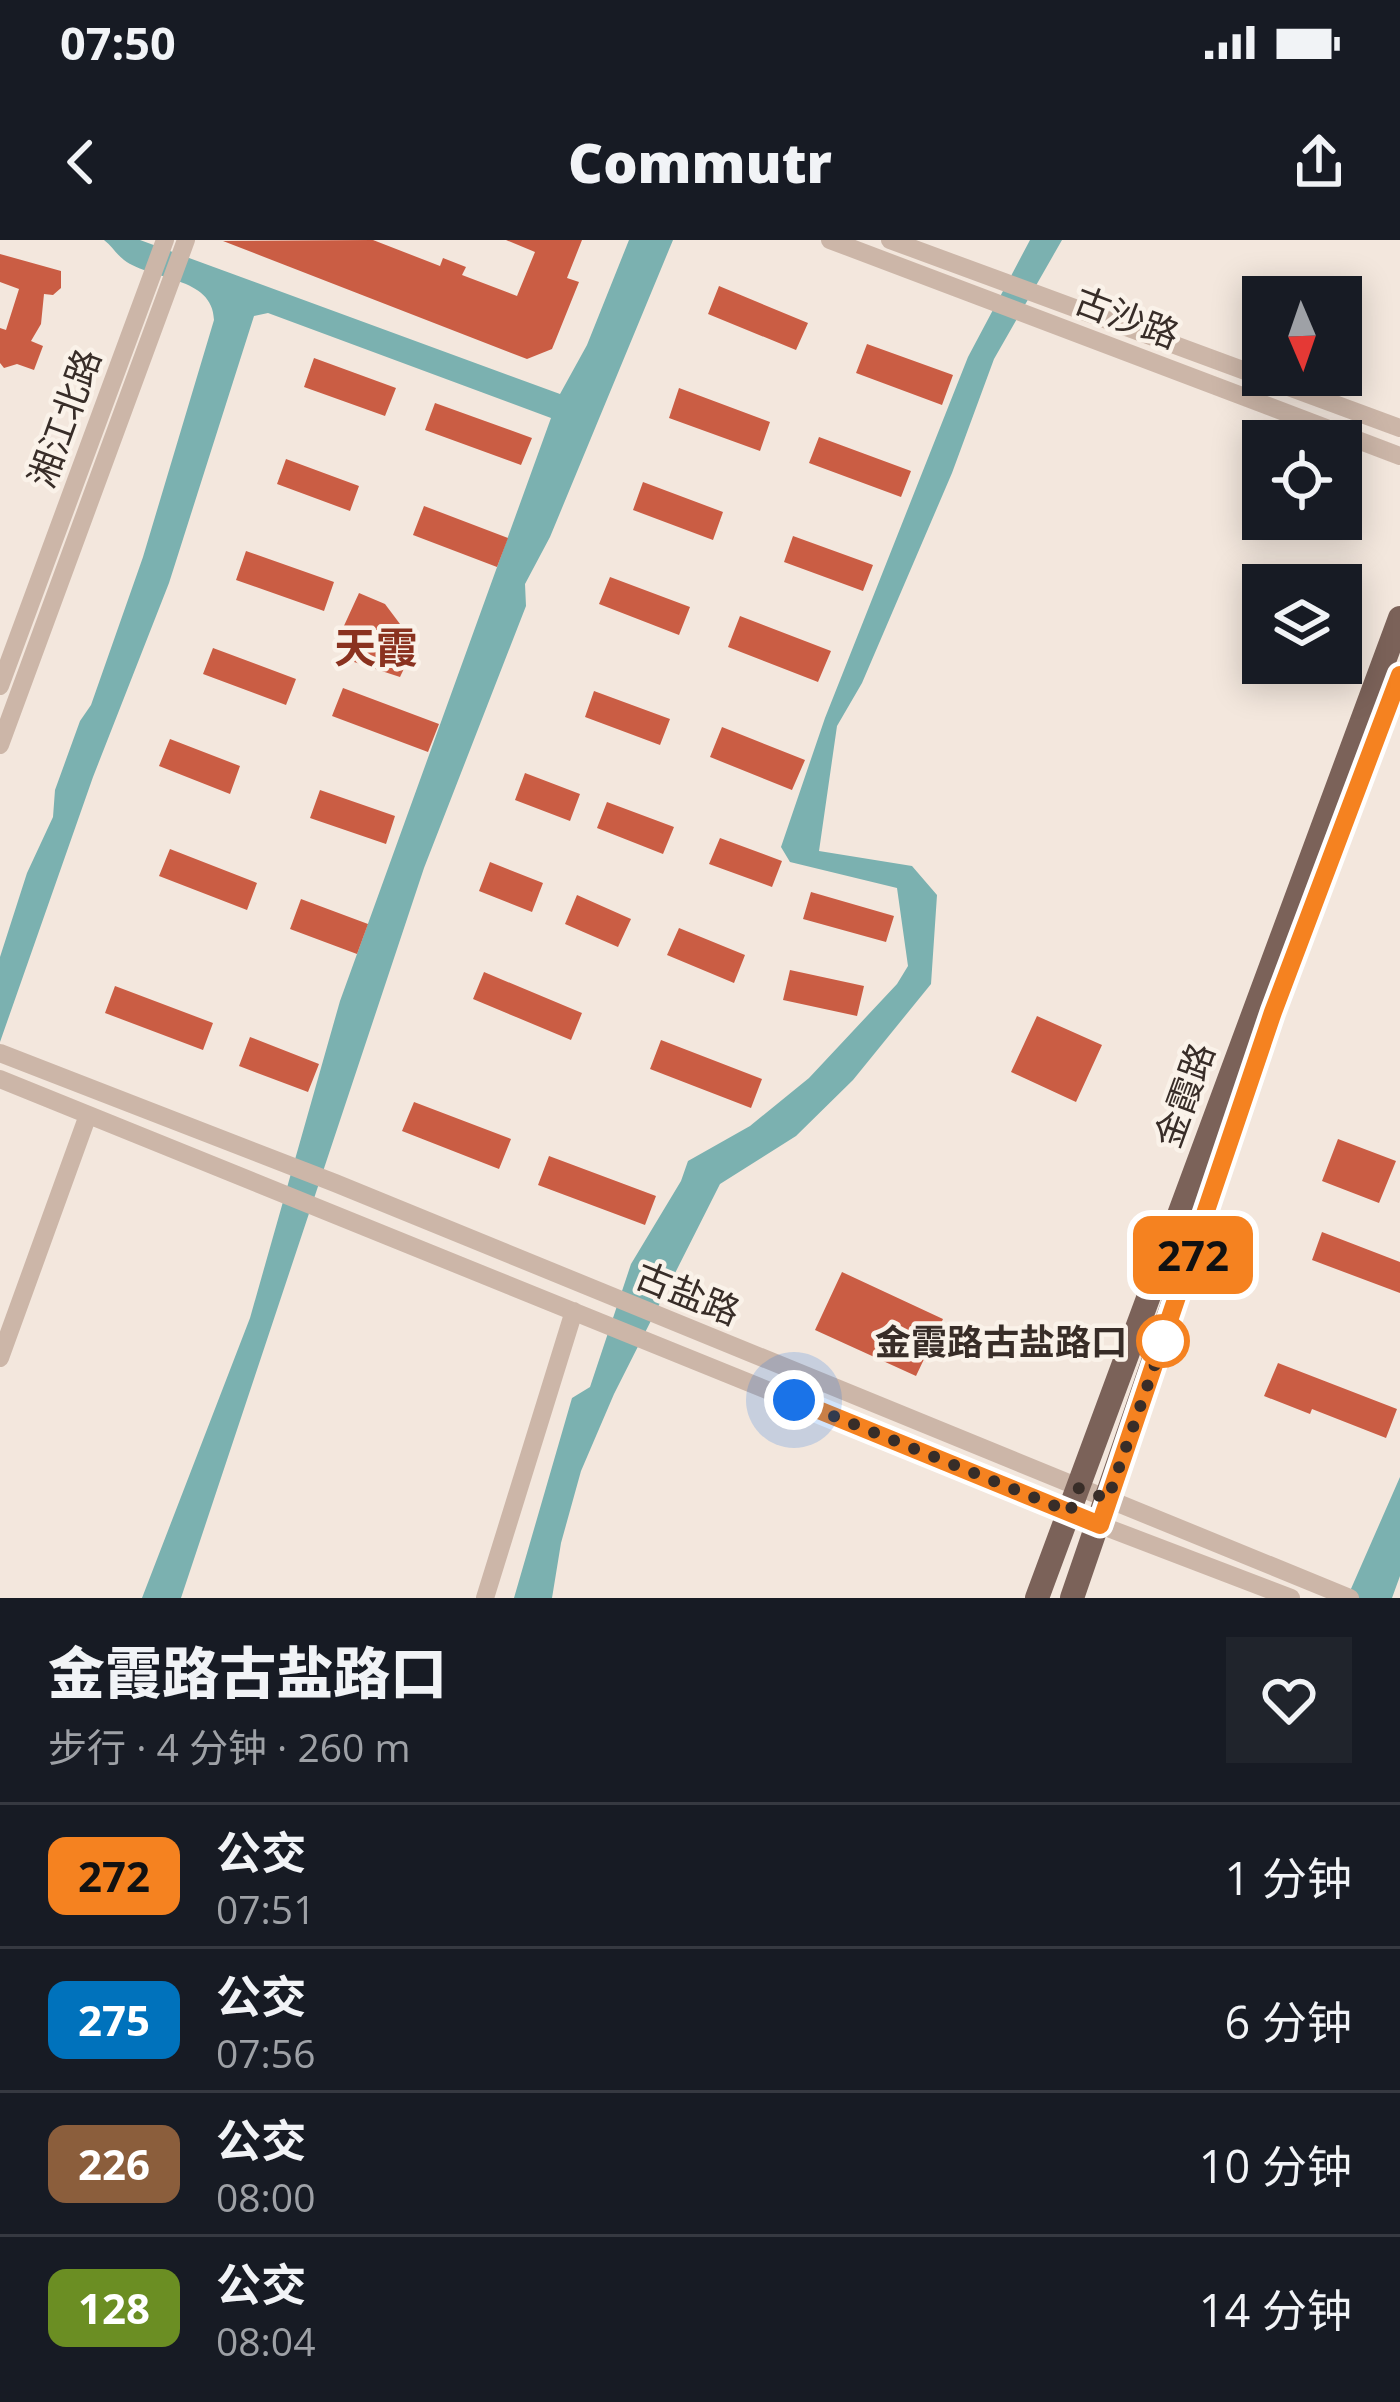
<!DOCTYPE html>
<html lang="zh">
<head>
<meta charset="utf-8">
<style>
	body { margin:0; font-family:"Open Sans","Noto Sans SC",sans-serif; background:#20242c; color:#f1f3f6; height:100vh; display:flex; flex-direction:column; font-size:45px; white-space:nowrap }
	* { box-sizing:border-box; margin:0 }
	p { font-size:39px; color:#9ea1a6 }
	.icon { flex:none; width:66px; height:66px; fill:none; stroke:currentColor; stroke-width:2; stroke-linecap:round; stroke-linejoin:round }
	.map { position:relative; height:1358px; overflow:hidden }
	.sheet { display:flex; flex-direction:column; background:#171b24; flex:1 }
	.sheet>* { flex:none }
	.badge { padding:0 24px; border-radius:18px; font-size:42px; line-height:78px }
	.needle { width:78px; rotate:178deg }
	.fabs { position:absolute; left:1242px; top:36px; display:grid; gap:24px }
	.fabs a { display:grid; place-items:center; width:120px; height:120px; border-radius:0px; background:#171b24; box-shadow:0 6px 30px #0003; font-size:60px }
	.you { position:absolute; width:60px; height:60px; margin:-30px; border:9px solid #fff; border-radius:50%; background:#1a73e8; box-shadow:0 0 0 18px #1a73e833 }
	.map>.badge { position:absolute; translate:-50% -50%; box-shadow:0 0 0 6px #fff }
	.round { display:grid; place-items:center; flex:none; width:126px; height:126px; border-radius:0px; background:#20242c }
	.summary { display:flex; align-items:center; justify-content:space-between; height:204px; padding:0 48px }
	h1 { font-size:57px; font-weight:800; line-height:90px }
	ul { padding:0; list-style:none }
	li { display:flex; align-items:center; gap:36px; height:144px; padding:0 48px; border-top:3px solid #363941 }
	li div { flex:1 }
	li b { display:block; font-size:45px }
	li em { font-style:normal }
	li .badge { min-width:132px; font-weight:700; text-align:center }
	.status { display:flex; justify-content:space-between; align-items:center; height:84px; padding:0 60px; background:#171b24; direction:ltr }
	.status svg { height:33px; fill:currentColor }
	header { display:flex; justify-content:space-between; align-items:center; height:156px; padding:0 48px; background:#171b24; font-size:54px; font-weight:800 }
	.map>svg:first-child { display:block }
	.water { fill:#7bb1b0 }
	.building { fill:#ca5d44 }
	.lines { fill:none; stroke-linecap:round; stroke-linejoin:round }
	.minor { stroke:#ccb6a8; stroke-width:18 }
	.major { stroke:#7b6259; stroke-width:24 }
	.line-casing { stroke:#fff; stroke-width:27 }
	.line { stroke:#f58220; stroke-width:18 }
	.walk { stroke:#382d28; stroke-width:12; stroke-dasharray:0 21.6 }
	.stop-dot { fill:#fff; stroke:#f58220; stroke-width:6 }
	.labels { text-anchor:middle; dominant-baseline:central; stroke-width:9; stroke-linejoin:round; paint-order:stroke }
	.street-label { font-size:36px; fill:#382d28; stroke:#faf2e9 }
	.stop-label { font-size:36px; font-weight:bold; fill:#382d28; stroke:#faf2e9; text-anchor:end }
	.quarter-label { font-size:42px; font-weight:bold; fill:#8a321f; stroke:#faf2e9 }
</style>
</head>
<body>
<div class="status"><b>07:50</b><svg viewBox="0 0 49 12"><path d="M0 12V9h3v3zM5 12V6h3v6zM10 12V3h3v9zM15 12V0h3v12zM26 1h20v11H26zM47 4h2v5h-2z"/></svg></div>
<header><svg class="icon" aria-label="back" viewBox="0 0 24 24"><path d="M15 5l-7 7 7 7"/></svg>Commutr<svg class="icon" aria-label="share" viewBox="0 0 24 24"><path d="M12 15V3M7 8l5-5 5 5M5 13v7h14v-7"/></svg></header>
<div class="map">
<svg width="1400" height="1358" viewBox="0 0 1400 1358">
	<rect width="100%" height="100%" fill="#f3e7dd"/>
	<path class="water" d="M 104,0 L 140,0 L 560,154 L 587,105 L 629,0 L 673,0 L 550,297 L 525,344 L 526,366 L 424,628 L 181,1358 L 142,1358 L 250,1078 L 340,761 L 551,178 L 268,73 L 254,76 L 169,343 L 93,537 L 0,802 L 0,717 L 27,633 L 53,577 L 55,550 L 80,481 L 91,465 L 143,317 L 214,80 C 213,36 152,41 124,20 C 116,14 112,6 104,0 Z
		M 1030,0 L 1062,0 L 994,119 L 952,233 L 862,443 L 837,486 L 819,611 L 912,626 L 937,655 L 931,744 L 853,840 L 796,896 L 720,944 L 614,1154 L 581,1231 L 561,1303 L 552,1358 L 514,1358 L 572,1158 L 590,1147 L 631,1024 L 681,941 L 688,921 L 750,886 L 809,838 L 897,744 L 908,726 L 897,648 L 790,622 L 781,607 L 825,478 L 968,117 Z
		M 1400,1237 L 1400,1336 L 1392,1358 L 1347,1358 Z"/>
	<path class="building" d="M 373,0 L 440,26 L 443,18 L 466,27 L 462,35 L 517,56 L 535,12 L 506,0 L 582,0 L 567,38 L 579,42 L 552,109 L 527,119 L 223,1 Z
		M 0,14 L 61,31 L 61,48 L 53,55 L 44,54 L 41,84 L 31,101 L 43,106 L 34,130 L 17,124 L 4,128 L 0,123 L 0,88 L 6,90 L 19,49 L 0,42 Z
		M 719,46 L 808,83 L 796,110 L 708,74 Z
		M 867,104 L 953,135 L 942,165 L 856,133 Z
		M 314,118 L 396,148 L 385,176 L 304,147 Z
		M 679,148 L 770,182 L 760,211 L 669,178 Z
		M 435,163 L 532,198 L 521,225 L 425,190 Z
		M 819,197 L 911,231 L 901,257 L 809,223 Z
		M 286,219 L 359,246 L 350,271 L 277,244 Z
		M 643,242 L 723,272 L 713,300 L 633,270 Z
		M 424,266 L 508,298 L 497,327 L 413,295 Z
		M 793,296 L 873,325 L 863,351 L 784,322 Z
		M 246,311 L 334,342 L 324,371 L 236,340 Z
		M 610,337 L 690,367 L 679,395 L 599,364 Z
		M 359,353 L 385,364 L 400,384 L 410,416 L 400,437 L 348,420 L 345,404 L 337,401 Z
		M 740,376 L 831,411 L 818,442 L 728,407 Z
		M 213,408 L 296,439 L 286,465 L 203,434 Z
		M 343,448 L 439,484 L 428,512 L 332,476 Z
		M 594,451 L 670,479 L 660,505 L 585,477 Z
		M 722,487 L 805,520 L 792,550 L 710,517 Z
		M 170,499 L 240,526 L 230,554 L 159,526 Z
		M 525,533 L 580,554 L 570,581 L 515,560 Z
		M 320,550 L 395,576 L 386,604 L 310,578 Z
		M 607,562 L 674,587 L 663,614 L 597,588 Z
		M 720,598 L 782,621 L 772,647 L 709,624 Z
		M 170,609 L 257,643 L 247,670 L 159,636 Z
		M 490,622 L 543,643 L 532,672 L 479,651 Z
		M 811,652 L 894,676 L 886,702 L 803,679 Z
		M 577,655 L 631,679 L 618,707 L 565,684 Z
		M 301,659 L 368,684 L 357,714 L 290,689 Z
		M 679,688 L 745,715 L 734,743 L 667,715 Z
		M 790,730 L 864,746 L 857,776 L 783,760 Z
		M 484,732 L 582,773 L 571,800 L 473,759 Z
		M 115,746 L 213,783 L 203,810 L 105,773 Z
		M 1037,776 L 1102,805 L 1076,862 L 1011,832 Z
		M 250,797 L 319,824 L 308,852 L 239,826 Z
		M 661,800 L 762,839 L 751,868 L 650,829 Z
		M 414,862 L 511,899 L 499,929 L 402,891 Z
		M 1338,899 L 1396,921 L 1379,963 L 1322,941 Z
		M 549,916 L 656,956 L 645,985 L 538,945 Z
		M 1322,992 L 1400,1022 L 1400,1053 L 1312,1020 Z
		M 842,1032 L 943,1079 L 916,1136 L 815,1090 Z
		M 1278,1123 L 1397,1169 L 1386,1198 L 1312,1169 L 1310,1174 L 1264,1156 Z"/>
	<g class="lines">
		<path class="minor" d="M 830,0 L 1400,216
			M 890,0 L 1400,188
			M 0,446 L 165,0
			M 0,505 L 186,0
			M 0,813 L 335,943 L 1350,1358
			M 0,839 L 1100,1285 L 1291,1358
			M 0,1118 L 88,875
			M 485,1358 L 574,1071"/>
		<path class="major" d="M 1037,1358 L 1400,378
			M 1072,1358 L 1273,772 L 1400,435"/>
	</g>
	<g class="lines">
		<defs>
			<path id="line" d="M 794,1160 L 1100,1285 L 1273,772 L 1400,435"/>
		</defs>
		<use href="#line" class="line-casing"/>
		<use href="#line" class="line"/>
		<path class="walk" d="M 794,1160 L 1070,1272 L 1078,1248 L 1108,1259 L 1163,1101"/>
	</g>
	<circle class="stop-dot" cx="1163" cy="1101" r="24"/>
	<g class="labels">
		<g class="street-label">
			<text transform="translate(1127 77) rotate(21)">古沙路</text>
			<text transform="translate(64 178) rotate(-70)">湘江北路</text>
			<text transform="translate(1184 855) rotate(-70)">金霞路</text>
			<text transform="translate(688 1053) rotate(22)">古盐路</text>
		</g>
		<g class="stop-label">
			<text x="1127" y="1101">金霞路古盐路口</text>
		</g>
		<g class="quarter-label">
			<text x="376" y="406">天霞</text>
		</g>
	</g>
</svg>
<div class="fabs">
<a><svg class="needle" viewBox="-14 -14 28 28"><path d="M0-13l5 13h-10z" fill="#e53935"/><path d="M0 13l5-13h-10z" fill="#9ea1a6"/></svg></a>
<a><svg class="icon" aria-label="locate" viewBox="0 0 24 24"><circle cx="12" cy="12" r="6"/><path d="M12 2v4M12 18v4M2 12h4M18 12h4"/></svg></a>
<a><svg class="icon" aria-label="layers" viewBox="0 0 24 24"><path d="M12 4l9 5-9 5-9-5zM3 14l9 5 9-5"/></svg></a>
</div>
<div class="you" style="left:794px;top:1160px"></div>
<b class="badge" style="left:1193px;top:1015px;background:#f58220;color:#111">272</b>
</div>
<section class="sheet">
<div class="summary"><div><h1>金霞路古盐路口</h1><p>步行 · 4 分钟 · 260 m</p></div><a class="round"><svg class="icon" aria-label="heart" viewBox="0 0 24 24"><path d="M12 20l-8-8c-3-5 5-10 8-4 3-6 11-1 8 4z"/></svg></a></div>
<ul>
<li><span class="badge" style="background:#f58220;color:#111">272</span><div><b>公交</b><p>07:51</p></div><em>1 分钟</em></li>
<li><span class="badge" style="background:#0072bc;color:#fff">275</span><div><b>公交</b><p>07:56</p></div><em>6 分钟</em></li>
<li><span class="badge" style="background:#8b5e3c;color:#fff">226</span><div><b>公交</b><p>08:00</p></div><em>10 分钟</em></li>
<li><span class="badge" style="background:#6b8e23;color:#fff">128</span><div><b>公交</b><p>08:04</p></div><em>14 分钟</em></li>
</ul>
</section>
</body>
</html>
